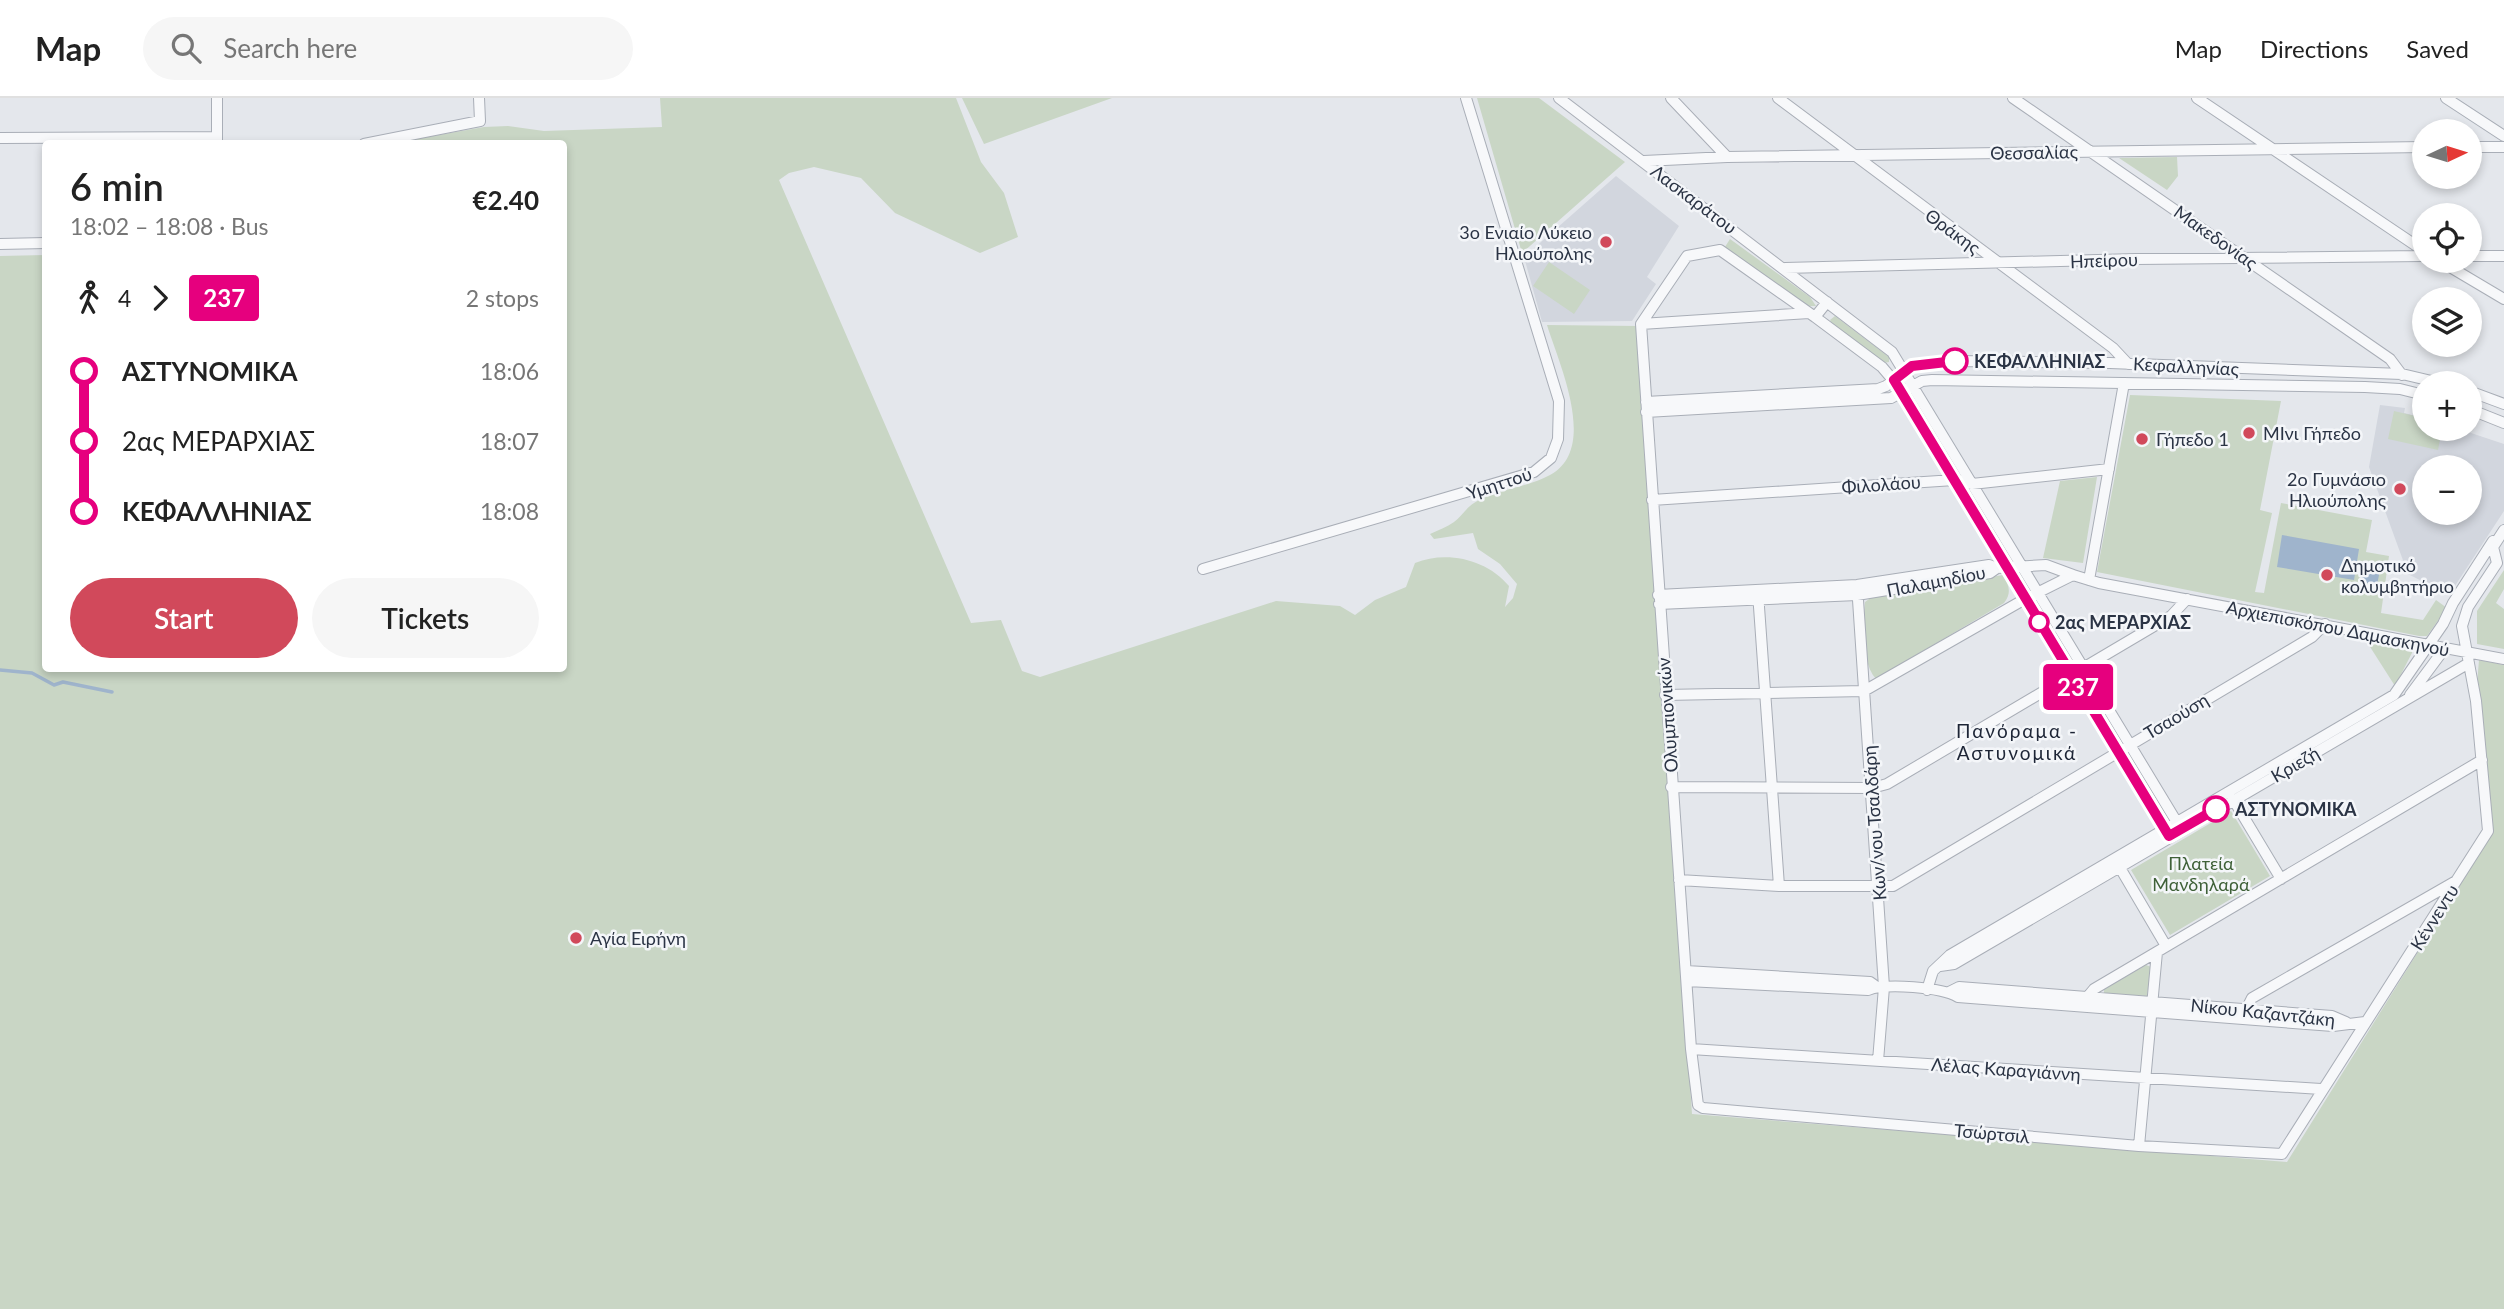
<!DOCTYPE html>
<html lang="en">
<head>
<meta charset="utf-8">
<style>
	body { margin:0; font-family:Lato,sans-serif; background:#f6f6f6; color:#222; height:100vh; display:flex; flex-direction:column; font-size:26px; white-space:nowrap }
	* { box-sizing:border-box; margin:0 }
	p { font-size:23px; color:#767676 }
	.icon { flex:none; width:38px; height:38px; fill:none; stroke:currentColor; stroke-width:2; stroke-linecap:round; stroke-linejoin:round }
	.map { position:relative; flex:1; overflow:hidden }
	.sheet { position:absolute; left:42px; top:42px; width:525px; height:532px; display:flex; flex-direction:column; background:#fff; border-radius:7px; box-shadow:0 4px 10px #0003 }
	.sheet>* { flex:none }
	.badge { padding:0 14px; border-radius:5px; font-size:24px; line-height:46px }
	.needle { width:46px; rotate:86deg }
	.tools { position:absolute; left:2412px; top:21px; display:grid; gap:14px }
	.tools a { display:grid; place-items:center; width:70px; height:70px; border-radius:50%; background:#fff; box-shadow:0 4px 10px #0003; font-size:35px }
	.map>.badge { position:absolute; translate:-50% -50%; box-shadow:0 0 0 4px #fff }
	.legs { display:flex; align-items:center; gap:10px; height:77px; padding:0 28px; font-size:23px }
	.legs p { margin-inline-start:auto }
	.summary { display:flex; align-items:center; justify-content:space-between; height:119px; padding:0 28px }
	h1 { font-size:38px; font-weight:600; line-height:52px }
	.primary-button { display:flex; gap:14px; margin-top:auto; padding:14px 28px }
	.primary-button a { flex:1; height:80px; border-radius:42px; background:#d1495b; color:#fff; font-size:28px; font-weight:600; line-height:80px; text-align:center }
	.primary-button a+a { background:#f6f6f6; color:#222 }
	ul { padding:0 28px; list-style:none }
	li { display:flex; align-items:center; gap:24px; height:70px; font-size:26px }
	li i { display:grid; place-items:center; width:10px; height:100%; margin:0 9px; background:currentColor }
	li i::after { content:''; width:18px; height:18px; margin:-9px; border:5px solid; border-radius:50%; background:#fff }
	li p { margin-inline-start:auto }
	li:first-child i { background:linear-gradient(#0000 50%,currentColor 0) }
	li:last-child i { background:linear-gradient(currentColor 50%,#0000 0) }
	header { display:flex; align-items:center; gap:42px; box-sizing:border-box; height:98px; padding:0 35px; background:#fff; border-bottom:2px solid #e0e0e0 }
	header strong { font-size:33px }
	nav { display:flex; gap:38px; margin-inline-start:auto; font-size:24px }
	.search { width:490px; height:63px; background:#f6f6f6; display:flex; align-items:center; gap:18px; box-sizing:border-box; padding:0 24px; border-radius:38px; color:#767676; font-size:26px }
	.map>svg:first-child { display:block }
	.built { fill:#d2d6de; fill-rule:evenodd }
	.green { fill:#c9d6c5 }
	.water { fill:#9fb4cc }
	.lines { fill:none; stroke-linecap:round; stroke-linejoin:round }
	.stream { stroke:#9fb4cc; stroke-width:3.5 }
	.minor-casing { stroke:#a9aeb7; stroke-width:12 }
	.minor { stroke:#f7f8fa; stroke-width:10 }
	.line-1-casing { stroke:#fff; stroke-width:16 }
	.line-1 { stroke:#e6007e; stroke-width:10 }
	.poi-dot { fill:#d1495b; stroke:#f4f6f9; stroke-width:2.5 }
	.stop-1-dot { fill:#fff; stroke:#e6007e; stroke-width:3.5 }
	.labels { text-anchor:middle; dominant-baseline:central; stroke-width:5; stroke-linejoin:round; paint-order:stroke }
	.street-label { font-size:18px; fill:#2b3445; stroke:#f4f6f9 }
	.poi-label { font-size:18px; fill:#2b3445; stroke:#f4f6f9; text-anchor:start }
	.stop-label { font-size:18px; font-weight:bold; fill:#2b3445; stroke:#f4f6f9; text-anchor:start }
	.park-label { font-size:18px; fill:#3f6138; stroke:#f4f6f9 }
	.neighbourhood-label { font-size:19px; letter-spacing:2px; fill:#1d2536; stroke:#f4f6f9 }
</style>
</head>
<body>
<header>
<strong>Map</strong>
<div class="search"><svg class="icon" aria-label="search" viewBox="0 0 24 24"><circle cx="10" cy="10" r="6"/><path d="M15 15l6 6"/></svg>Search here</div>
<nav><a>Map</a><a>Directions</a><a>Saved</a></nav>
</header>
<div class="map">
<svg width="2504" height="1211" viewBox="0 0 2504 1211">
	<rect width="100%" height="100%" fill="#e4e7ec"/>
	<path class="built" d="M 1616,78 L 1679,128 L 1647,179 L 1656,186 L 1632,223 L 1542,224 L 1524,159 Z
		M 2380,307 L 2405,310 L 2404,315 L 2424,320 L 2424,331 L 2459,331 L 2504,346 L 2504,413 L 2449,497 L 2408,476 L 2369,369 ZM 2424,369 L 2469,369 L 2469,415 L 2424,415 Z"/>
	<path class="green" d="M 660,0 L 956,0 L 981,64 L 1004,95 L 1018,139 L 980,155 L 895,115 L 861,80 L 814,69 L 789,75 L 779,82 L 971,525 L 1001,522 L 1022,573 L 1040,579 L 1276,503 L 1340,508 L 1355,517 L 1375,502 L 1406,489 L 1415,465 C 1446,452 1487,461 1509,488 L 1505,509 L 1513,500 L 1517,486 L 1500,466 L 1478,451 L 1473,435 L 1434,441 L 1430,436 C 1438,432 1447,429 1454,424 C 1461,419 1466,410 1474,405 C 1496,391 1527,390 1550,377 C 1599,351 1559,266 1547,227 L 1639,228 L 1692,1016 L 2287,1064 L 2492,735 L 2477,586 L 2479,562 L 2504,567 L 2504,1211 L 0,1211 L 0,158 L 45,157 L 46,570 L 564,570 L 564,46 L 393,45 L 484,29 L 508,28 L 544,33 L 662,29 Z
		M 962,0 L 1112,0 L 984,46 Z
		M 1477,0 L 1539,0 L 1625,64 L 1522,155 Z
		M 2177,59 L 2178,78 L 2167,92 L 2119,60 Z
		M 1730,141 L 1810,199 L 1816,208 L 1808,208 L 1725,149 Z
		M 1549,164 L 1590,192 L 1574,216 L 1533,188 Z
		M 1835,218 L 1889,259 L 1889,264 L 1884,265 L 1832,226 L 1830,222 Z
		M 2130,297 L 2281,303 L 2260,412 L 2272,415 L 2255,494 L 2264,495 L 2281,405 L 2372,422 L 2366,454 L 2389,458 L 2381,515 L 2423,522 L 2436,502 L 2447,510 L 2427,538 L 2419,538 L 2097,474 Z
		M 2394,313 L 2424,320 L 2424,331 L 2442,331 L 2438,352 L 2388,341 Z
		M 2097,379 L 2083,465 L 2043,460 L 2060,383 Z
		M 2504,472 L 2504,491 L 2496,505 L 2504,511 L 2504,551 L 2477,546 L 2477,513 Z
		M 2003,477 C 2009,487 2012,495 2004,505 L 1876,581 C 1861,564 1863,527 1865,504 L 1872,499 Z
		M 2365,541 L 2414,551 L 2395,588 Z
		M 2231,713 L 2270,778 L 2170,837 L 2131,772 Z
		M 2146,867 L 2151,869 L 2147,898 L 2104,896 L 2104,891 Z"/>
	<path class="water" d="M 2282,437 L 2359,451 L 2354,482 L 2277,469 Z
		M 2365,464 L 2381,467 L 2377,487 L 2361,484 Z"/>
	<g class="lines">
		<path class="stream" d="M 0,572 L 32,575 L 54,587 L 63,584 L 112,594"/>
		<defs>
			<path id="minor" d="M 1559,0 L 1892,254 L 2181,731
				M 1671,0 L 1727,59
				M 1778,0 L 2113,250 L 2128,266
				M 2013,0 L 2390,261 L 2402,277
				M 2197,0 L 2424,153
				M 2446,0 L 2504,38
				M 0,40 L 217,39
				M 217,46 L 217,0
				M 364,46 L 480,23 L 479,0
				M 2469,49 L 2504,49
				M 1644,63 L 1727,59 L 2424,49
				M 0,146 L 46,145
				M 2469,158 L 2504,158
				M 2440,163 L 2504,201
				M 1785,170 L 2136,161 L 2424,158
				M 1827,204 L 1815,219 L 1882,269 L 1893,282 L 2169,738
				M 1815,219 L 1720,152 L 1687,158 L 1641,226 L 1691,951 L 1698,1007 L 1703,1010 L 2139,1048 L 2282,1056 L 2488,733 L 2476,603 L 2462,528 L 2468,509 L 2497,465 L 2493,449 L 2504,432
				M 1641,226 L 1809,215
				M 2469,293 L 2504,306
				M 1646,304 L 1878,291 L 1886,288 L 1912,268 L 1955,263 L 2110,265 L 2402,276 L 2440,285
				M 2469,311 L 2504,325
				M 1646,314 L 1891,300 L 1922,283 L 1932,282 L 2365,289 L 2400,291 L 2424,297
				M 1652,402 L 1954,382 L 1972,386 L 2109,371
				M 1203,471 L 1534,374 L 1551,360 L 1558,341 L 1559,303 L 1466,0
				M 2089,482 L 2124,285
				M 1857,487 L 1884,889 L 1878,963
				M 1758,495 L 1779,788
				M 1658,497 L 1857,487 L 1989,467 L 1997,470 L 2046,467 L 2073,477
				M 1659,506 L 1857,497 L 1990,475 L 1997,470
				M 1665,597 L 1864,593 L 2025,501 L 2073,477 L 2099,485 L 2504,561
				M 2410,597 L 2445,550
				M 1671,689 L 1872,690 L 1887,686 L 2171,518 L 2187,501
				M 2233,701 L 2281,781
				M 2116,763 L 2166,848
				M 1679,782 L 1779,788 L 1893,788 L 2312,539 L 2325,526
				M 1940,868 L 1954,866 L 2469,565
				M 1686,873 L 1870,884 L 1877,889
				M 1687,883 L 1868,892 C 1886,885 1941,889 1958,899 L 2333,928 L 2365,924
				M 1927,892 L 1933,873 L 1950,857 L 2394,597 L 2443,526 L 2453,505 L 2493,443
				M 1949,894 L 1959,889 L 2332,918 L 2346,924
				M 2087,909 L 2089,897 L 2094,891 L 2482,662
				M 2245,914 L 2252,900 L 2456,783
				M 1691,951 L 2321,991
				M 2139,1048 L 2157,854"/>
		</defs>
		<use href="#minor" class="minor-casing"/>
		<use href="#minor" class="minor"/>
	</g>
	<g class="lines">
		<defs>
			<path id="line-1" d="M 1955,263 L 1912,268 L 1894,282 L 2169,738 L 2216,711"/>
		</defs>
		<use href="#line-1" class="line-1-casing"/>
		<use href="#line-1" class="line-1"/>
	</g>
	<g class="poi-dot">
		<circle cx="1606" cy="144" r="7"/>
		<circle cx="2249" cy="335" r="7"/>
		<circle cx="2142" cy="341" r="7"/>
		<circle cx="2400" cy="391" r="7"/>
		<circle cx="2327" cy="477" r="7"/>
		<circle cx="576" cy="840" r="7"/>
	</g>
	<g class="stop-1-dot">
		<circle cx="1955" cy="263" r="12"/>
		<circle cx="2039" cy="524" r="9"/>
		<circle cx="2216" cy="711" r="12"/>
	</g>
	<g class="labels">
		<g class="street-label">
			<text transform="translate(2034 54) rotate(-1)">Θεσσαλίας</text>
			<text transform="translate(1694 101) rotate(37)">Λασκαράτου</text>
			<text transform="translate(1953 133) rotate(36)">Θράκης</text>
			<text transform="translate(2216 139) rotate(35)">Μακεδονίας</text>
			<text transform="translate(2104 162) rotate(-2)">Ηπείρου</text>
			<text transform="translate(2186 268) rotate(3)">Κεφαλληνίας</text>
			<text transform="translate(1499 385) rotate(-18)">Υμηττού</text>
			<text transform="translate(1881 386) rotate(-4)">Φιλολάου</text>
			<text transform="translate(1936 483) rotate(-11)">Παλαμηδίου</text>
			<text transform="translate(2338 530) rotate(11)">Αρχιεπισκόπου Δαμασκηνού</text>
			<text transform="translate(1667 617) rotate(-94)">Ολυμπιονικών</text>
			<text transform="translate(2176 618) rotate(-31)">Τσαούση</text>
			<text transform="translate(2295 666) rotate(-30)">Κριεζή</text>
			<text transform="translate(1874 725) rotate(-94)">Κων/νου Τσαλδάρη</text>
			<text transform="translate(2434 819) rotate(-58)">Κέννεντυ</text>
			<text transform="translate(2263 914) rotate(6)">Νίκου Καζαντζάκη</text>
			<text transform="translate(2006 971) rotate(4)">Λέλας Καραγιάννη</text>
			<text transform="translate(1992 1035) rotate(5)">Τσώρτσιλ</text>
		</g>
		<g class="poi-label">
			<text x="1592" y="134" text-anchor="end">3ο Ενιαίο Λύκειο<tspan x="1592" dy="21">Ηλιούπολης</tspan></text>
			<text x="2263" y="335">ΜΊνι Γήπεδο</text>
			<text x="2156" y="341">Γήπεδο 1</text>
			<text x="2386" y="381" text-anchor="end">2ο Γυμνάσιο<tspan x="2386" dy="21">Ηλιούπολης</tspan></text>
			<text x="2341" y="467">Δημοτικό<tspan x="2341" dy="21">κολυμβητήριο</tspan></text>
			<text x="590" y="840">Αγία Ειρήνη</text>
		</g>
		<g class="stop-label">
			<text x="1974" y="263">ΚΕΦΑΛΛΗΝΙΑΣ</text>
			<text x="2055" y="524">2ας ΜΕΡΑΡΧΙΑΣ</text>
			<text x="2235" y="711">ΑΣΤΥΝΟΜΙΚΑ</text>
		</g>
		<g class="park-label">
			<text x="2201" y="765">Πλατεία<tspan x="2201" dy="21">Μανδηλαρά</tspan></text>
		</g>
		<g class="neighbourhood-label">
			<text x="2017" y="632">Πανόραμα -<tspan x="2017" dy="22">Αστυνομικά</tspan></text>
		</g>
	</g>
</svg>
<div class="tools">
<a><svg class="needle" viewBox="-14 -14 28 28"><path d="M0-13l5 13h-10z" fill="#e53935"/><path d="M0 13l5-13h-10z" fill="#767676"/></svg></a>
<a><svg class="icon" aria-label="locate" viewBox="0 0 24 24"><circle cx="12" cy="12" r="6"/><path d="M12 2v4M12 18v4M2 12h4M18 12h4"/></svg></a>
<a><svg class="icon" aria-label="layers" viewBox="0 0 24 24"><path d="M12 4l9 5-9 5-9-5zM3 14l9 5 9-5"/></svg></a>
<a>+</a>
<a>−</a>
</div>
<b class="badge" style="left:2078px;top:589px;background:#e6007e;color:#fff">237</b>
<section class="sheet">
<div class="summary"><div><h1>6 min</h1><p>18:02 – 18:08 · Bus</p></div><b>€2.40</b></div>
<div class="legs"><svg class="icon" aria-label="walk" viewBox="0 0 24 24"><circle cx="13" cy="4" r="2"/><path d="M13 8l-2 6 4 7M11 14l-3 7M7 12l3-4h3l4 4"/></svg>4<svg class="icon" aria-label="forward" viewBox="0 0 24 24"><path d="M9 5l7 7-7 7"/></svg><b class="badge" style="background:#e6007e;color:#fff">237</b><p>2 stops</p></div>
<ul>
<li><i style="color:#e6007e"></i><b>ΑΣΤΥΝΟΜΙΚΑ</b><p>18:06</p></li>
<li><i style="color:#e6007e"></i><span>2ας ΜΕΡΑΡΧΙΑΣ</span><p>18:07</p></li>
<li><i style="color:#e6007e"></i><b>ΚΕΦΑΛΛΗΝΙΑΣ</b><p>18:08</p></li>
</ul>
<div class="primary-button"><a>Start</a><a>Tickets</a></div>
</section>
</div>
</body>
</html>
